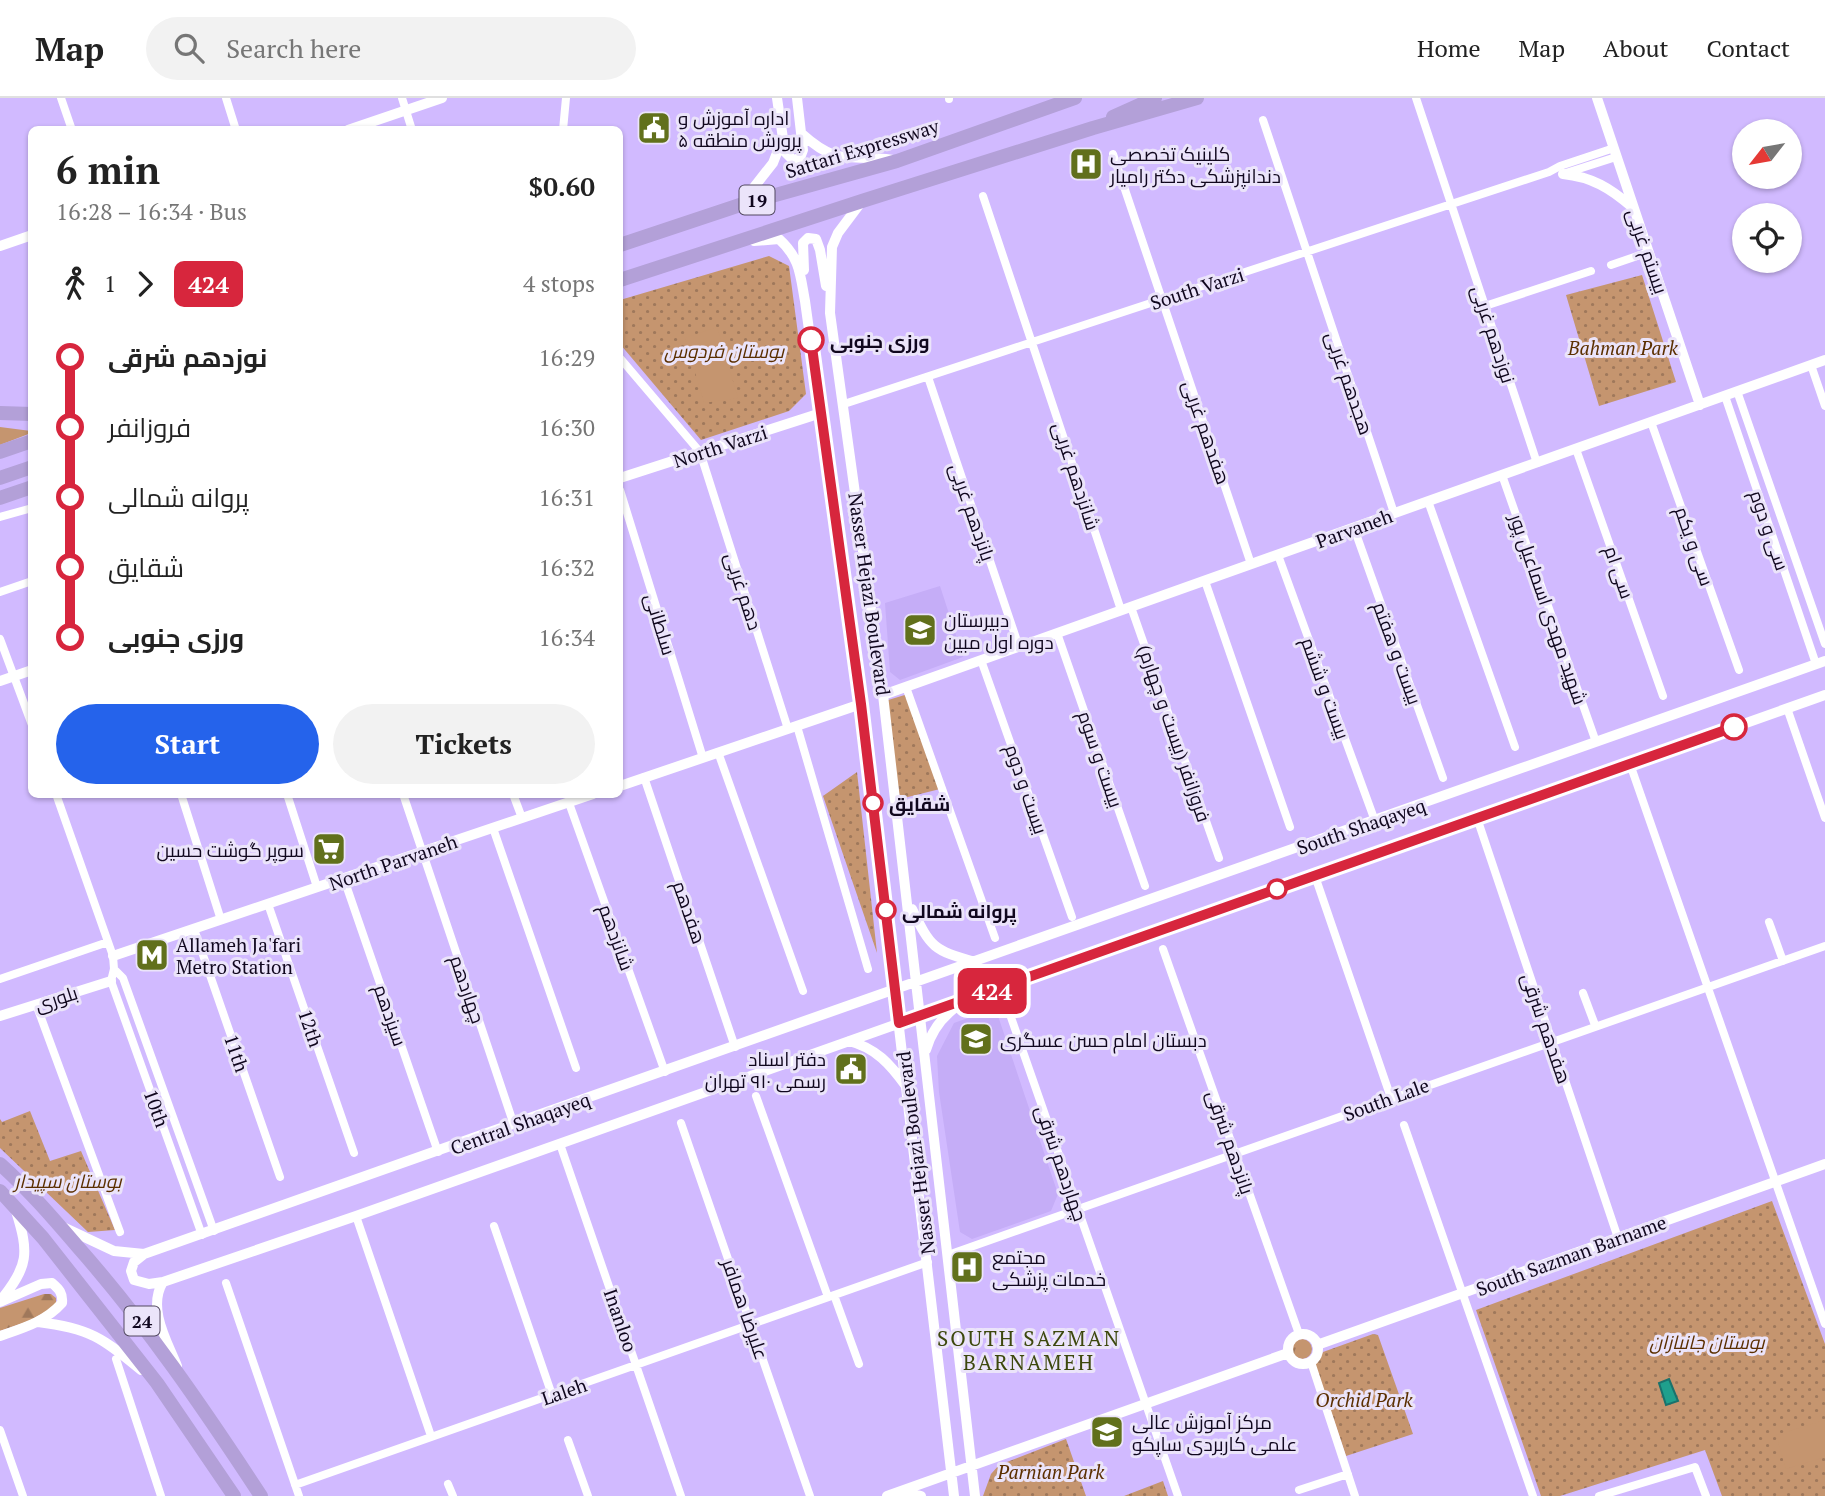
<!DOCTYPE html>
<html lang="en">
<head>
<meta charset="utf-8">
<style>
	body { margin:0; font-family:"PT Serif",Cairo,serif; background:#f2f2f2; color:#222; height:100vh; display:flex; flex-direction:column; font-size:26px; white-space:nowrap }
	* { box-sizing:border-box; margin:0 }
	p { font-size:23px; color:#767676 }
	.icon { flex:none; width:38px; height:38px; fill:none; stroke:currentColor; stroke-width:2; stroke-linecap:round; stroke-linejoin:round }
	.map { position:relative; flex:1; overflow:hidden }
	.side { position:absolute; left:28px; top:28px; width:595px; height:672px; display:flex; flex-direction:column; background:#fff; border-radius:10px; box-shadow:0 2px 5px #0004 }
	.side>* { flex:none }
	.badge { padding:0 14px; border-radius:10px; font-size:24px; line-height:46px }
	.needle { width:46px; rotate:239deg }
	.buttons { position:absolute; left:1732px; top:21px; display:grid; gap:14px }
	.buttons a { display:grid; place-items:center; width:70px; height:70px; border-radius:50%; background:#fff; box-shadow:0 2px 5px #0004; font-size:35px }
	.map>.badge { position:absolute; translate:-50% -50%; box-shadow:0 0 0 4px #fff }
	.legs { display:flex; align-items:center; gap:10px; height:77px; padding:0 28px; font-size:23px }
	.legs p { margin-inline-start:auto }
	.headline { display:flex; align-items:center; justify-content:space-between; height:119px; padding:0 28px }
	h1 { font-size:38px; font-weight:800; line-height:52px }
	.cta { display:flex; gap:14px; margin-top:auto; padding:14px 28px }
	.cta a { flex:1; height:80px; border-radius:42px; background:#2563eb; color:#fff; font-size:28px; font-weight:800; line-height:80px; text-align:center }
	.cta a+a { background:#f2f2f2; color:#222 }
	ul { padding:0 28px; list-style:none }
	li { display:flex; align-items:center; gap:24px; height:70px; font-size:26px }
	li i { display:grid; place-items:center; width:10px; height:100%; margin:0 9px; background:currentColor }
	li i::after { content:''; width:18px; height:18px; margin:-9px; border:5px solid; border-radius:50%; background:#fff }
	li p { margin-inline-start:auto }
	li:first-child i { background:linear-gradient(#0000 50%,currentColor 0) }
	li:last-child i { background:linear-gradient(currentColor 50%,#0000 0) }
	header { display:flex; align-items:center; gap:42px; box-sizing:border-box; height:98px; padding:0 35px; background:#fff; border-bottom:2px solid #e0e0e0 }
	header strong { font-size:33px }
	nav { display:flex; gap:38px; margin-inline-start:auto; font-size:24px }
	.search { width:490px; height:63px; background:#f2f2f2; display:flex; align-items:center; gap:18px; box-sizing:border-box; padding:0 24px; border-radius:38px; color:#767676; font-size:26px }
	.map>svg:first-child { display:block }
	.built { fill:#c5adf7 }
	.grass { fill:url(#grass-tufts) }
	.forest { fill:url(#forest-firs) }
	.park { fill:url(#park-dots) }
	.pitch { fill:#c5956f }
	.water { fill:#1fa08d; stroke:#1a726c; stroke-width:2 }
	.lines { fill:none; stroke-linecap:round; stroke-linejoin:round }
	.street { stroke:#fff; stroke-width:8 }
	.secondary { stroke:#fff; stroke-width:10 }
	.highway { stroke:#b3a0d8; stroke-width:14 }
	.line-1-casing { stroke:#fff; stroke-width:16 }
	.line-1 { stroke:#d7263d; stroke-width:10 }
	.stop-1-dot { fill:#fff; stroke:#d7263d; stroke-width:3.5 }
	.labels { text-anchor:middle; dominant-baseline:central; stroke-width:6; stroke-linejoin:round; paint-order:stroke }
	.shield { fill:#ebe4fa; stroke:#524960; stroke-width:2 }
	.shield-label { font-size:18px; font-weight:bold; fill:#10071e }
	.poi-label { font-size:19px; fill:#10071e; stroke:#ebe4fa; text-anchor:start }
	.street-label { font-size:19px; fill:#10071e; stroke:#ebe4fa }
	.stop-label { font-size:19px; font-weight:bold; fill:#10071e; stroke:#ebe4fa; text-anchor:start }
	.park-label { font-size:19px; font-style:italic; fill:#5b2f00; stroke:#ebe4fa }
	.neighbourhood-label { font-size:21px; letter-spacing:2px; fill:#3d480d; stroke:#ebe4fa }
</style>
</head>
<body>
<header>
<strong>Map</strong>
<div class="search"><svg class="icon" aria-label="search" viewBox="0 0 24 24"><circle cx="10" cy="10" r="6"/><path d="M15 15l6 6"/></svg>Search here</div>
<nav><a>Home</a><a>Map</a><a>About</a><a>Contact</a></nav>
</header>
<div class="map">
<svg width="1825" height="1398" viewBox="0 0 1825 1398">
	<defs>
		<pattern id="grass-tufts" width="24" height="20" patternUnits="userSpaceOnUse" patternTransform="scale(1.75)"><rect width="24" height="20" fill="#c5956f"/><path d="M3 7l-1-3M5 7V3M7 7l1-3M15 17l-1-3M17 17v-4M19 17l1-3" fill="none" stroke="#9f785b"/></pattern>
		<pattern id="forest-firs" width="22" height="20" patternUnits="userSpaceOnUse" patternTransform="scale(1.75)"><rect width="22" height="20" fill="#c5956f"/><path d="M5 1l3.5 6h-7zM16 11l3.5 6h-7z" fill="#9f785b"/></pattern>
		<pattern id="park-dots" width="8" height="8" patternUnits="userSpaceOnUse" patternTransform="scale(1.75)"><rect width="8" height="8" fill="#c5956f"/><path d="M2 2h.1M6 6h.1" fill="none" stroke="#9f785b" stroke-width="1.8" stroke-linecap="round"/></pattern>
	</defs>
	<rect width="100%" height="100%" fill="#d1baff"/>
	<path class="built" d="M 940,488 L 963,559 L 900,582 L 890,574 L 885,505 Z
		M 988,913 L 998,918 L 1058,1096 L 1051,1113 L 972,1141 L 960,1134 L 939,994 L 937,958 L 954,925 Z"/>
	<path class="grass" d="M 0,329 L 31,333 L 31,335 L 0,347 Z
		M1292 1251a10 10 0 1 1 20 0a10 10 0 1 1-20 0Z"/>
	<path class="forest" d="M 44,1196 L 51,1196 L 56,1200 L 56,1208 L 29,1223 L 0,1233 L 0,1210 Z"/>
	<path class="park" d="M 769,158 L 789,168 L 806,296 L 789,313 L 701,342 L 620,246 L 620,202 Z
		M 1642,177 L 1676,284 L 1599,308 L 1566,197 Z
		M 908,596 L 940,691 L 900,701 L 885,603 Z
		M 857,674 L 877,855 L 823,698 Z
		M 30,1013 L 50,1063 L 81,1053 L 115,1132 L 88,1134 L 0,1050 L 0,1021 L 2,1024 Z
		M 1772,1103 L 1825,1246 L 1825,1398 L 1722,1398 L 1705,1352 L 1560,1398 L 1541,1398 L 1476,1212 Z
		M 1373,1236 L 1378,1237 L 1413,1336 L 1346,1358 L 1315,1266 L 1323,1254 Z
		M 1066,1341 L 1086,1398 L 983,1398 L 991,1376 L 999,1367 Z
		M 1163,1383 L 1168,1398 L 1124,1398 Z"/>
	<path class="pitch" d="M 717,229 L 738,300 L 704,305 L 685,240 Z
		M 1825,1322 L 1825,1359 L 1786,1371 L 1776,1337 Z"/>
	<path class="water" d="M 1669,1281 L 1678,1303 L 1666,1307 L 1659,1285 Z"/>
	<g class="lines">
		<path class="street" d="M 61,0 L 72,32
			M 226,0 L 236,32
			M 402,0 L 412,32
			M 949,0 L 949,1
			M 1416,0 L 1537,365
			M 1263,22 L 1394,415
			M 563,32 L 566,0
			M 1113,56 L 1251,466
			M 1566,75 L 1616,59
			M 983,98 L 1121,512
			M 1611,167 L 1649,154
			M 1485,208 L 1591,173
			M 620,260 L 700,354 L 788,631
			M 1811,267 L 1825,308
			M 928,279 L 1019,549
			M 1737,293 L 1825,546
			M 1725,298 L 1816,566
			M 844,306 L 1549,74 L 1560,68 L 1614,50
			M 1651,324 L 1739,572
			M 1576,351 L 1663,598
			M 1502,377 L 1596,644
			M 620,392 L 703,660
			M 1428,403 L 1515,649
			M 0,419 L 32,410
			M 1354,430 L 1443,680
			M 1278,457 L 1375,723
			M 1205,483 L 1290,729
			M 0,494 L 32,483
			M 1131,509 L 1219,760
			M 1057,535 L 1145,788
			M 0,541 L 32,627
			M 981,562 L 1072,819
			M 906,589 L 995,840
			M 1787,610 L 1825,720
			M 797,628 L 868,871
			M 718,654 L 803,893
			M 1630,666 L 1825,1226
			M 644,679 L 735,949
			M 56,696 L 113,858 L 114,871 L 111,883 L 202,1137
			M 181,696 L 221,822
			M 287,696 L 317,789
			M 403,696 L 514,1027
			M 513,696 L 522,720
			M 569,705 L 665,974
			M 1477,720 L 1618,1140
			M 493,730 L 576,970
			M 1315,778 L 1391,1000
			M 344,781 L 438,1054
			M 268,806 L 354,1055
			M 1769,824 L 1783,863
			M 194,831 L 280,1079
			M 1163,851 L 1299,1236
			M 114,871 L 123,880 L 214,1133
			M 0,881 L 108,844
			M 1583,895 L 1595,927
			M 1006,905 L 1178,1398
			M 36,906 L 120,1134
			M 756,998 L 828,1199
			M 681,1025 L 810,1398
			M 1404,1027 L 1533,1398
			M 560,1046 L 681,1398
			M 356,1118 L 431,1338
			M 494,1128 L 552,1297
			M 948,1157 L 1825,848
			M 226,1185 L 299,1398
			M 834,1197 L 859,1266
			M 116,1261 L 161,1398
			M 1311,1264 L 1355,1398
			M 0,1332 L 23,1398
			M 568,1342 L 588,1398
			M 448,1386 L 453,1398
			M 295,1387 L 928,1164
			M 1299,1392 L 1348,1376
			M 1599,1398 L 1695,1369 L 1706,1398"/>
		<path class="secondary" d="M 777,0 L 785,54 L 793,62 L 800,60 L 803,52 L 797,0
			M 1597,0 L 1700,307
			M 348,32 L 442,0
			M 802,36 C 840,70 849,55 893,62
			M 1563,76 C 1592,79 1610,90 1632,109
			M 862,103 L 838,135 L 832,149 L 830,215 L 883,597 L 975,1398
			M 740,107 L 773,65 L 782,42
			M 754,143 L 779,141 C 800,160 800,176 805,203 L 861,606 L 954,1398
			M 0,148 L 32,137
			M 804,172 L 803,145 L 808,140 L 816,141 L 820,152 L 826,188
			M 620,380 L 821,315
			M 0,583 L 32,572
			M 883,597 L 1825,262
			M 620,688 L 861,606
			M 912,811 C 931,850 933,852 975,864
			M 113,858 L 593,696
			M 0,918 L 111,883
			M 849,943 C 876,950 890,966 906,988
			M 926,952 C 931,934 941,920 956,909
			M 63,1129 L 114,1153 L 144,1156 L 1825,563
			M 144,1156 L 134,1164 L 131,1173 L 134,1182 L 149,1186 L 163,1184 L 356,1118 L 1825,597
			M 163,1184 C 147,1210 167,1243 177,1268
			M 0,1203 C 29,1168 29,1155 16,1113
			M 0,1204 L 41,1186 L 52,1185 C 59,1191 63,1195 62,1205 C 45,1224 23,1230 0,1238
			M 38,1224 C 89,1230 103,1240 141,1272
			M1288 1251a15 15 0 1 1 30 0a15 15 0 1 1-30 0Z
			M 1317,1247 L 1825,1066
			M 902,1393 L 921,1398
			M 887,1398 L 1288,1255"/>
		<path class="highway" d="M 1113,19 L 1155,0
			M 620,147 L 740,107 L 897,63 L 1075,0
			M 620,182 L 862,103 L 1093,30 L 1197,0
			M 0,315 L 32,316
			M 0,354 L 32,343
			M 0,380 L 32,369
			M 0,400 L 32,389
			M 0,1066 C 28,1091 53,1120 77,1148 C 146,1226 204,1311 261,1398
			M 0,1093 L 43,1140 L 157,1285 L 234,1398"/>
	</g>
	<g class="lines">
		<defs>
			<path id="line-1" d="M 811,242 L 861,606 L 899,925 L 1734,629"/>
		</defs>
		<use href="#line-1" class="line-1-casing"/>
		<use href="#line-1" class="line-1"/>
	</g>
	<defs>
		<symbol id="civic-square" viewBox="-11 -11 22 22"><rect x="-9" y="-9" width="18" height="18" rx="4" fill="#61701c" stroke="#ebe4fa"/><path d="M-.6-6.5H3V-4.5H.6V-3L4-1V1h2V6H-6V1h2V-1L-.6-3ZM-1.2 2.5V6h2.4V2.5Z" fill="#fff"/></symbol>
		<symbol id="hospital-square" viewBox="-11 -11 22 22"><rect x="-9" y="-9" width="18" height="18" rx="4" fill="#61701c" stroke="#ebe4fa"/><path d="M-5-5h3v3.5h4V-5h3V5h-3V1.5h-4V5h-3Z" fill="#fff"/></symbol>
		<symbol id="school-square" viewBox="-11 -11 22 22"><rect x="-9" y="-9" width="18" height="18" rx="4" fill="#61701c" stroke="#ebe4fa"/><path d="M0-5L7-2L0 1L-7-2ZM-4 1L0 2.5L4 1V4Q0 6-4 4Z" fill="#fff"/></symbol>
		<symbol id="supermarket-square" viewBox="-11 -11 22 22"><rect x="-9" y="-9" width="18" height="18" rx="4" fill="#61701c" stroke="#ebe4fa"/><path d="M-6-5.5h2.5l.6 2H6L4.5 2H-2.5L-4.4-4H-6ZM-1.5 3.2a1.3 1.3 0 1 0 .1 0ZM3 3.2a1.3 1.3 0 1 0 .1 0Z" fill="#fff"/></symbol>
		<symbol id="metro-square" viewBox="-11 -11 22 22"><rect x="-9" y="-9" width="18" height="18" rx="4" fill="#61701c" stroke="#ebe4fa"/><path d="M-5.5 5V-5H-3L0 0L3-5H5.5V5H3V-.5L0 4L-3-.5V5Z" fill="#fff"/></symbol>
		<symbol id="university-square" viewBox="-11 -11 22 22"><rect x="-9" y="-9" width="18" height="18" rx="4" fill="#61701c" stroke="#ebe4fa"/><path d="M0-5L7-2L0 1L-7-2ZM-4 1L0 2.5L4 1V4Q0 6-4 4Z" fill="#fff"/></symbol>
	</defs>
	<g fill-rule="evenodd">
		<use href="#civic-square" x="635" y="11" width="38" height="38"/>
		<use href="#hospital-square" x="1067" y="47" width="38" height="38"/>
		<use href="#school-square" x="901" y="513" width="38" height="38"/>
		<use href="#supermarket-square" x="310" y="732" width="38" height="38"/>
		<use href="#metro-square" x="133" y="838" width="38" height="38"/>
		<use href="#school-square" x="957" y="922" width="38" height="38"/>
		<use href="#civic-square" x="832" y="952" width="38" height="38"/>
		<use href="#hospital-square" x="948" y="1150" width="38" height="38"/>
		<use href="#university-square" x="1088" y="1315" width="38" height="38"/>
	</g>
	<g class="stop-1-dot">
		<circle cx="811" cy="242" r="12"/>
		<circle cx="1734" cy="629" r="12"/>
		<circle cx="873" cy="705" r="9"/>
		<circle cx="1277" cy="791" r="9"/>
		<circle cx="886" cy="812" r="9"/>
	</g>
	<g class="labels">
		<g class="shield">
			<rect x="739.5" y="87.5" width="35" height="29" rx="5"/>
			<rect x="124.5" y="1208.5" width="35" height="29" rx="5"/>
		</g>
		<g class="shield-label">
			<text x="757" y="102">19</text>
			<text x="142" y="1223">24</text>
		</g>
		<g class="poi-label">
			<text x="678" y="19">اداره آموزش و<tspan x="678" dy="22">پرورش منطقه ۵</tspan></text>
			<text x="1110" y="55">کلینیک تخصصی<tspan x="1110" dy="22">دندانپزشکی دکتر رامیار</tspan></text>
			<text x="944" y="521">دبیرستان<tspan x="944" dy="22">دوره اول مبین</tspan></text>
			<text x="304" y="751" text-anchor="end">سوپر گوشت حسین</text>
			<text x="176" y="846">Allameh Ja'fari<tspan x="176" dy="22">Metro Station</tspan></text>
			<text x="1000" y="941">دبستان امام حسن عسگری</text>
			<text x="826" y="960" text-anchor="end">دفتر اسناد<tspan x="826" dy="22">رسمی ۹۱۰ تهران</tspan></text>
			<text x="992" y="1158">مجتمع<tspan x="992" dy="22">خدمات پزشکی</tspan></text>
			<text x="1132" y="1323">مرکز آموزش عالی<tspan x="1132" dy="22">علمی کاربردی ساپکو</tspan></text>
		</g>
		<g class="street-label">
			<text transform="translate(862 50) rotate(-17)">Sattari Expressway</text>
			<text transform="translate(1648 153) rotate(71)">بیستم غربی</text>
			<text transform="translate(1197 190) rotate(-18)">South Varzi</text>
			<text transform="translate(1494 236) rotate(72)">نوزدهم غربی</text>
			<text transform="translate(1350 285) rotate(71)">هجدهم غربی</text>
			<text transform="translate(1207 334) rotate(71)">هفدهم غربی</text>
			<text transform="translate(720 348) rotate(-18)">North Varzi</text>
			<text transform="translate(1077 378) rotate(72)">شانزدهم غربی</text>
			<text transform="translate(973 414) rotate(71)">پانزدهم غربی</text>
			<text transform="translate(1354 430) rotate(-20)">Parvaneh</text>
			<text transform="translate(1770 432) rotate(71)">سی و دوم</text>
			<text transform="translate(1695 448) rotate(71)">سی و یکم</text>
			<text transform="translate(1620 474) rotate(71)">سی ام</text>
			<text transform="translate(744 493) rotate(72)">دهم غربی</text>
			<text transform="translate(870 496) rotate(82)">Nasser Hejazi Boulevard</text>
			<text transform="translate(1549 511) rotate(71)">شهید مهدی اسماعیل پور</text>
			<text transform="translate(661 526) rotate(73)">سلطانی</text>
			<text transform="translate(1398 555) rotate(70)">بیست و هفتم</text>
			<text transform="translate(1326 590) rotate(70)">بیست و ششم</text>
			<text transform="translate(1175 635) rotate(71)">فروزانفر (بیست و چهارم)</text>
			<text transform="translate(1101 661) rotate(71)">بیست و سوم</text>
			<text transform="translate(1027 691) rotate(71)">بیست و دوم</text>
			<text transform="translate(1361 728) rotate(-19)">South Shaqayeq</text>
			<text transform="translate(393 764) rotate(-19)">North Parvaneh</text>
			<text transform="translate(690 814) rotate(71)">هفدهم</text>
			<text transform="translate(617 839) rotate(70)">شانزدهم</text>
			<text transform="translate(468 891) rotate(71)">چهاردهم</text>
			<text transform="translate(56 900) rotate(-18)">بلوری</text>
			<text transform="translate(391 917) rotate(71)">سیزدهم</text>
			<text transform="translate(311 930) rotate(71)">12th</text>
			<text transform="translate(1547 930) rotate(71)">هفدهم شرقی</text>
			<text transform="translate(237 955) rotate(71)">11th</text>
			<text transform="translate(1386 1001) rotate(-20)">South Lale</text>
			<text transform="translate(157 1010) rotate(70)">10th</text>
			<text transform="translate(520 1025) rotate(-20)">Central Shaqayeq</text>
			<text transform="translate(1231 1044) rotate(71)">پانزدهم شرقی</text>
			<text transform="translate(915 1055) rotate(-97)">Nasser Hejazi Boulevard</text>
			<text transform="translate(1062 1065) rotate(71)">چهاردهم شرقی</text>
			<text transform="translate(1571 1157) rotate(-20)">South Sazman Barname</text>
			<text transform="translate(746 1211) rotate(71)">علیرضا همافر</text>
			<text transform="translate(621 1222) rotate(71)">Inanloo</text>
			<text transform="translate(564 1293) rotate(-19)">Laleh</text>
		</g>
		<g class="stop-label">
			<text x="830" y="242">ورزی جنوبی</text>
			<text x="889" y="705">شقایق</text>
			<text x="902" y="812">پروانه شمالی</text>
		</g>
		<g class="park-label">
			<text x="1623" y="249">Bahman Park</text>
			<text x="724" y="252">بوستان فردوس</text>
			<text x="68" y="1082">بوستان سپیدار</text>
			<text x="1707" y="1243">بوستان جانبازان</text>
			<text x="1364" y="1301">Orchid Park</text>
			<text x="1051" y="1373">Parnian Park</text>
		</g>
		<g class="neighbourhood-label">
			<text x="1029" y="1240">SOUTH SAZMAN<tspan x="1029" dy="24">BARNAMEH</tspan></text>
		</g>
	</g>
</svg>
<div class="buttons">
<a><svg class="needle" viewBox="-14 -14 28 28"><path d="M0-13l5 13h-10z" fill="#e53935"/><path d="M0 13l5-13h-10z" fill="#767676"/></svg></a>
<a><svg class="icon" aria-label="locate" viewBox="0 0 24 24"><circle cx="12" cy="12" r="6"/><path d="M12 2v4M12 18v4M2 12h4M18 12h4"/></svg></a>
</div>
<b class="badge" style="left:992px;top:893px;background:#d7263d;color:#fff">424</b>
<section class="side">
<div class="headline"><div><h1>6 min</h1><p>16:28 – 16:34 · Bus</p></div><b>$0.60</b></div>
<div class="legs"><svg class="icon" aria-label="walk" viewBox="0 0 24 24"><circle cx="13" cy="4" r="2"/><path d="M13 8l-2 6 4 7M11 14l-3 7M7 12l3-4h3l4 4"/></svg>1<svg class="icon" aria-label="forward" viewBox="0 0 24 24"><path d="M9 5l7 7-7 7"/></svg><b class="badge" style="background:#d7263d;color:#fff">424</b><p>4 stops</p></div>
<ul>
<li><i style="color:#d7263d"></i><b>نوزدهم شرقی</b><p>16:29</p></li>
<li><i style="color:#d7263d"></i><span>فروزانفر</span><p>16:30</p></li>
<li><i style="color:#d7263d"></i><span>پروانه شمالی</span><p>16:31</p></li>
<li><i style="color:#d7263d"></i><span>شقایق</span><p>16:32</p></li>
<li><i style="color:#d7263d"></i><b>ورزی جنوبی</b><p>16:34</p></li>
</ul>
<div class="cta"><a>Start</a><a>Tickets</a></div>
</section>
</div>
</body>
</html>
